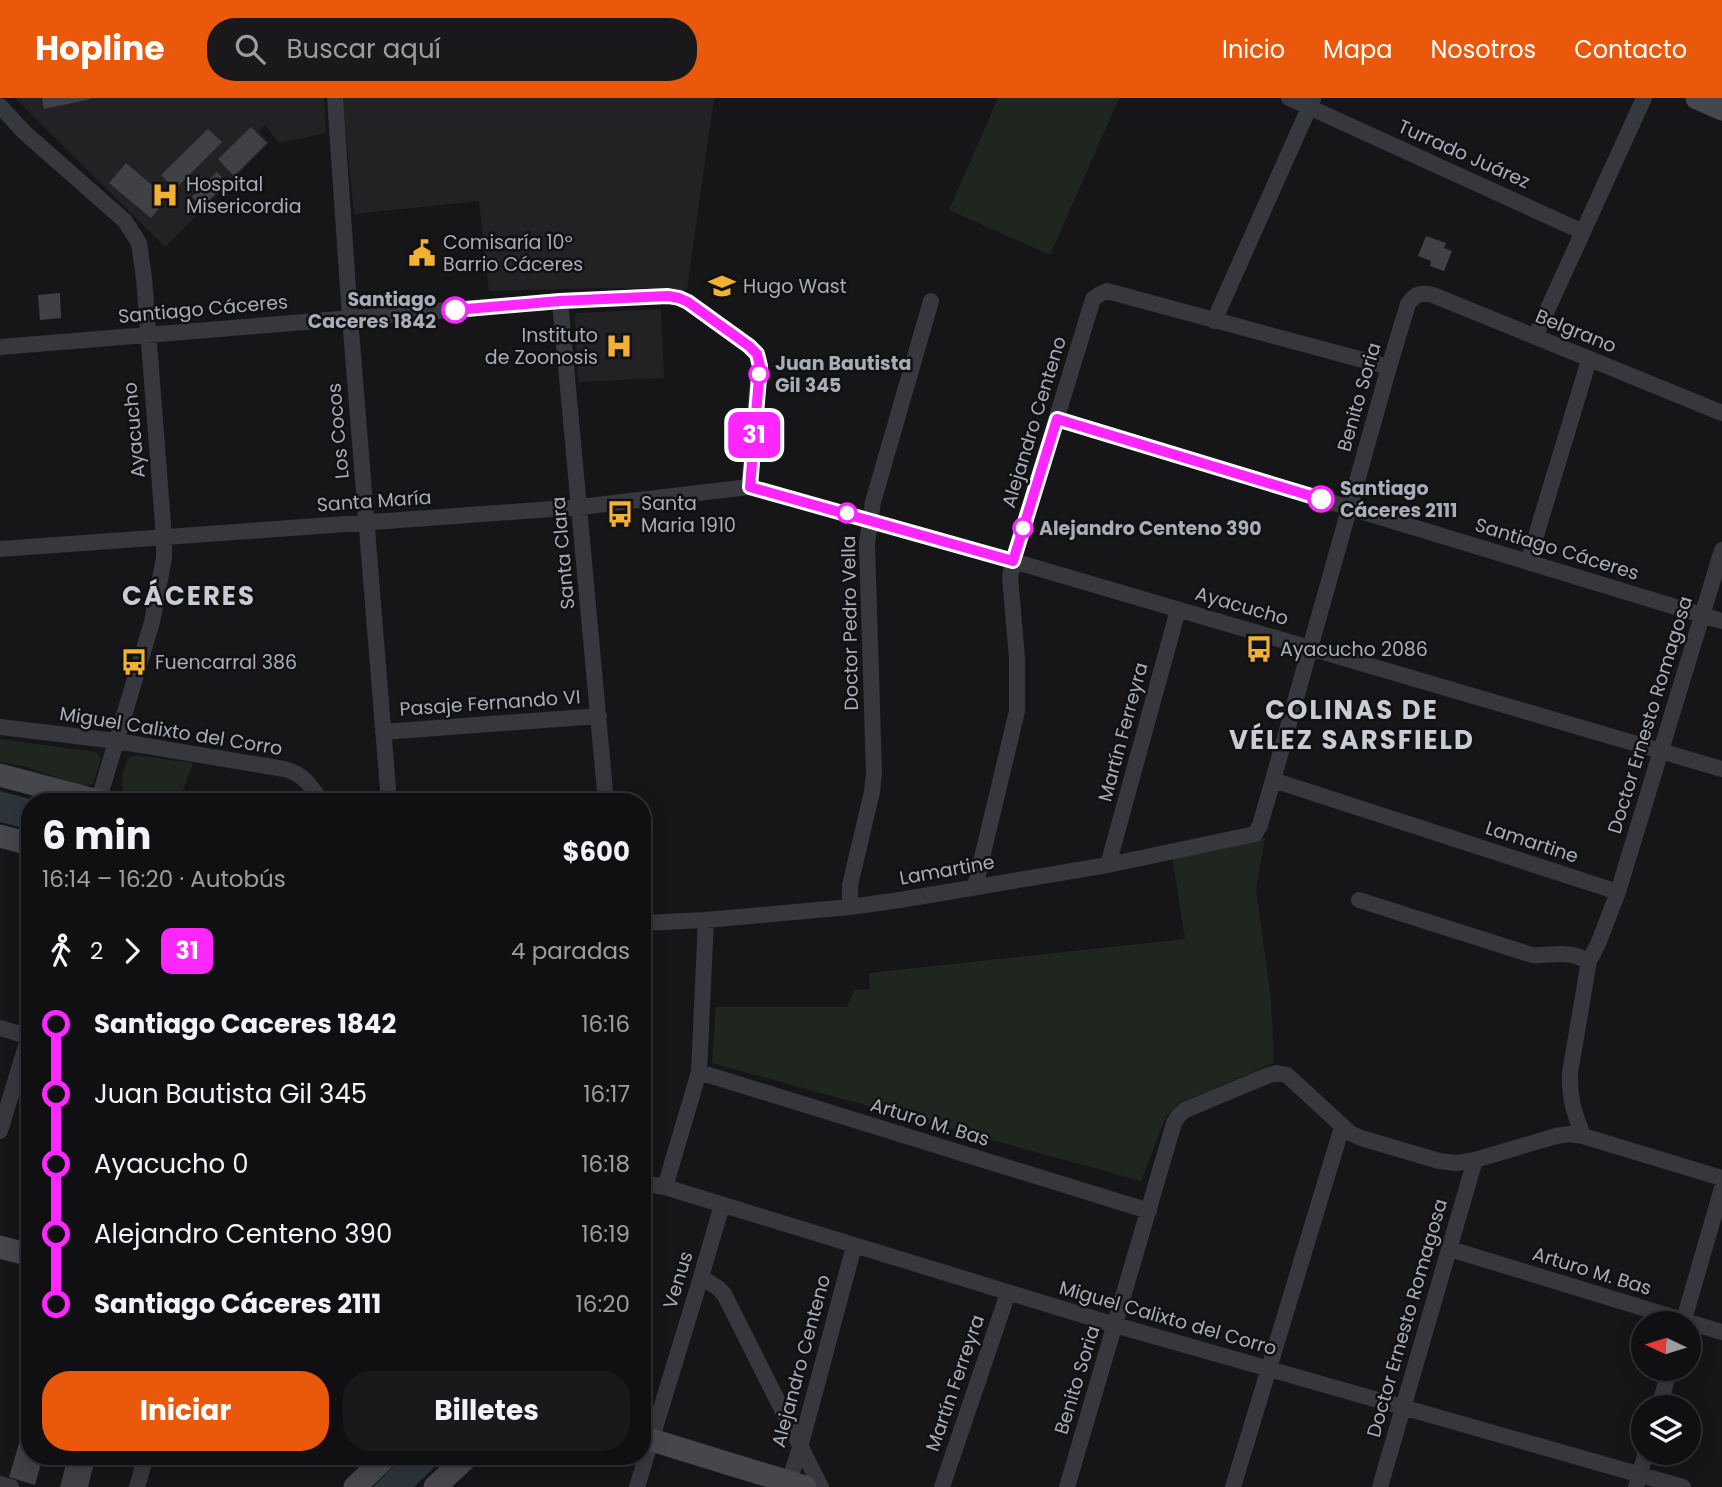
<!DOCTYPE html>
<html lang="es">
<head>
<meta charset="utf-8">
<style>
	body { margin:0; font-family:Poppins,sans-serif; background:#19191b; color:#f1f3f6; height:100vh; display:flex; flex-direction:column; font-size:26px; white-space:nowrap }
	* { box-sizing:border-box; margin:0 }
	p { font-size:23px; color:#9c9d9f }
	.icon { flex:none; width:38px; height:38px; fill:none; stroke:currentColor; stroke-width:2; stroke-linecap:round; stroke-linejoin:round }
	.map { position:relative; flex:1; overflow:hidden }
	.side { position:absolute; left:21px; top:695px; width:630px; height:672px; display:flex; flex-direction:column; background:#101012; border-radius:28px; box-shadow:0 4px 18px #0003,0 0 0 2px #303032 }
	.side>* { flex:none }
	.badge { padding:0 14px; border-radius:10px; font-size:24px; line-height:46px }
	.needle { width:46px; rotate:274deg }
	.fabs { position:absolute; left:1631px; top:1213px; display:grid; gap:14px }
	.fabs a { display:grid; place-items:center; width:70px; height:70px; border-radius:50%; background:#101012; box-shadow:0 4px 18px #0003,0 0 0 2px #303032; font-size:35px }
	.map>.badge { position:absolute; translate:-50% -50%; box-shadow:0 0 0 4px #fff }
	.legs { display:flex; align-items:center; gap:10px; height:77px; padding:0 21px; font-size:23px }
	.legs p { margin-inline-start:auto }
	.headline { display:flex; align-items:center; justify-content:space-between; height:119px; padding:0 21px }
	h1 { font-size:38px; font-weight:700; line-height:52px }
	.primary-button { display:flex; gap:14px; margin-top:auto; padding:14px 21px }
	.primary-button a { flex:1; height:80px; border-radius:28px; background:#ea580c; color:#fff; font-size:28px; font-weight:700; line-height:80px; text-align:center }
	.primary-button a+a { background:#19191b; color:#f1f3f6 }
	ul { padding:0 21px; list-style:none }
	li { display:flex; align-items:center; gap:24px; height:70px; font-size:26px }
	li i { display:grid; place-items:center; width:10px; height:100%; margin:0 9px; background:currentColor }
	li i::after { content:''; width:18px; height:18px; margin:-9px; border:5px solid; border-radius:50%; background:#101012 }
	li p { margin-inline-start:auto }
	li:first-child i { background:linear-gradient(#0000 50%,currentColor 0) }
	li:last-child i { background:linear-gradient(currentColor 50%,#0000 0) }
	header { display:flex; align-items:center; gap:42px; box-sizing:border-box; height:98px; padding:0 35px; background:#ea580c; color:#fff }
	header strong { font-size:33px }
	nav { display:flex; gap:38px; margin-inline-start:auto; font-size:24px }
	.search { width:490px; height:63px; background:#19191b; display:flex; align-items:center; gap:18px; box-sizing:border-box; padding:0 24px; border-radius:28px; color:#9c9d9f; font-size:26px }
	.map>svg:first-child { display:block }
	.built { fill:#222225 }
	.green { fill:#1e261f }
	.water { fill:#2c353c }
	.building { fill:#404145 }
	.lines { fill:none; stroke-linecap:round; stroke-linejoin:round }
	.street { stroke:#37383d; stroke-width:16 }
	.secondary { stroke:#45474d; stroke-width:23 }
	.line-1-casing { stroke:#fff; stroke-width:16 }
	.line-1 { stroke:#fe27ff; stroke-width:10 }
	.stop-1-dot { fill:#fff; stroke:#fe27ff; stroke-width:3.5 }
	.labels { text-anchor:middle; dominant-baseline:central; stroke-width:5; stroke-linejoin:round; paint-order:stroke }
	.street-label { font-size:19px; fill:#a8adb8; stroke:#111113 }
	.poi-label { font-size:19px; fill:#a8adb8; stroke:#111113; text-anchor:start }
	.stop-label { font-size:19px; font-weight:bold; fill:#a8adb8; stroke:#111113; text-anchor:start }
	.district-label { font-size:26px; font-weight:bold; letter-spacing:2px; fill:#c9ccd4; stroke:#111113 }
</style>
</head>
<body>
<header>
<strong>Hopline</strong>
<div class="search"><svg class="icon" aria-label="search" viewBox="0 0 24 24"><circle cx="10" cy="10" r="6"/><path d="M15 15l6 6"/></svg>Buscar aquí</div>
<nav><a>Inicio</a><a>Mapa</a><a>Nosotros</a><a>Contacto</a></nav>
</header>
<div class="map">
<svg width="1722" height="1389" viewBox="0 0 1722 1389">
	<rect width="100%" height="100%" fill="#161618"/>
	<path class="built" d="M 15,0 L 324,0 L 326,35 L 279,45 L 265,27 L 259,33 L 269,45 L 165,149 Z
		M 342,0 L 714,0 L 687,191 L 598,190 L 489,193 L 479,103 L 354,116 Z
		M 661,211 L 664,280 L 578,284 L 575,215 Z"/>
	<path class="green" d="M 998,0 L 1119,0 L 1050,157 L 949,112 Z
		M 0,641 L 95,654 L 101,660 L 93,686 L 82,688 L 26,669 L 0,664 Z
		M 136,657 L 193,665 L 179,703 L 137,703 L 123,696 C 120,684 123,672 128,661 Z
		M 1265,740 L 1256,791 L 1271,902 L 1274,965 L 1177,1006 L 1165,1021 L 1141,1083 L 712,965 L 716,909 L 847,909 L 854,892 L 870,891 L 869,875 L 1185,841 L 1172,758 Z"/>
	<path class="water" d="M 0,693 L 37,703 L 30,704 L 30,732 L 0,724 Z
		M 404,1358 L 446,1358 L 414,1389 L 373,1389 Z"/>
	<path class="building" d="M 42,0 L 91,0 L 91,1 L 44,11 Z
		M 251,29 L 267,45 L 234,78 L 218,61 Z
		M 208,31 L 222,44 L 175,91 L 161,77 Z
		M 126,65 L 167,100 L 151,120 L 109,85 Z
		M 217,74 L 227,85 L 202,109 L 192,99 Z
		M 1426,138 L 1446,145 L 1444,150 L 1452,153 L 1444,173 L 1430,168 L 1431,163 L 1418,158 Z
		M 60,195 L 61,220 L 40,222 L 38,197 Z
		M 29,1312 L 30,1358 L 43,1358 L 35,1387 L 9,1379 Z
		M 68,1358 L 82,1358 L 95,1361 L 88,1389 L 60,1389 Z"/>
	<g class="lines">
		<path class="street" d="M 335,0 L 350,220 L 389,704
			M 1289,0 L 1583,134
			M 0,8 L 24,34 L 125,123 L 139,145 L 144,180 L 164,439 L 164,460 L 152,524 L 98,704
			M 560,203 L 606,704
			M 1214,223 L 1313,1
			M 1535,239 L 1644,0
			M 0,249 L 560,203 L 668,198 L 679,199 L 688,204 L 749,248 L 757,256 L 759,268 L 749,389
			M 1057,321 L 1722,523
			M 0,451 L 580,409 L 749,389 L 1013,463 L 1722,671
			M 1528,464 L 1589,262
			M 0,629 L 117,643 L 284,671 C 304,676 310,687 322,704
			M 383,634 L 599,618
			M 1273,682 L 1618,794
			M 1108,767 L 1178,512
			M 975,789 L 1017,613 L 1017,560 L 1010,479 L 1013,463 L 1093,201 L 1100,196 L 1107,193 L 1389,269
			M 1359,802 L 1532,857 C 1545,858 1559,854 1572,857 C 1578,858 1583,861 1589,863
			M 850,809 L 850,787 L 872,694 L 874,676 L 867,445 L 873,404 L 931,203
			M 642,825 L 706,822 L 850,809 L 900,802 L 1108,767 L 1255,736 L 1260,727 L 1273,682 L 1389,269 L 1408,206 C 1415,196 1421,194 1433,197 L 1722,315
			M 0,930 L 30,939
			M 699,974 L 1149,1113
			M 0,1033 L 30,935
			M 1583,1038 C 1574,1014 1569,1000 1570,975 L 1589,863 L 1598,846 L 1618,794 L 1722,452
			M 642,1085 L 665,1089 L 1115,1227 L 1683,1389
			M 665,1089 L 699,974 L 706,822
			M 1450,1151 L 1722,1234
			M 701,1179 L 718,1190 L 724,1196 L 821,1389
			M 1683,1225 L 1722,1090
			M 1659,1309 L 1670,1270
			M 0,1386 L 11,1389
			M 137,1389 L 146,1358
			M 637,1389 L 701,1179 L 722,1107
			M 787,1389 L 800,1350 L 854,1148
			M 942,1389 L 1008,1195
			M 1067,1389 L 1174,1025 L 1179,1017 L 1185,1012 L 1269,977 L 1277,975 L 1287,977 L 1350,1035 L 1361,1040 L 1439,1063 L 1456,1065 L 1475,1062 L 1556,1038 L 1569,1036 L 1583,1038 L 1722,1080
			M 1233,1389 L 1342,1029
			M 1380,1389 L 1475,1062
			M 1636,1389 L 1646,1354"/>
		<path class="secondary" d="M 1697,0 L 1722,11
			M 0,677 L 102,704
			M 0,738 L 30,746
			M 0,1149 L 30,1157
			M 642,1339 L 805,1389
			M 355,1389 L 387,1358
			M 435,1389 L 468,1358"/>
	</g>
	<g class="lines">
		<defs>
			<path id="line-1" d="M 455,212 L 560,203 L 668,198 L 679,200 L 688,204 L 749,248 L 757,256 L 760,268 L 750,389 L 1013,463 L 1057,321 L 1321,401"/>
		</defs>
		<use href="#line-1" class="line-1-casing"/>
		<use href="#line-1" class="line-1"/>
	</g>
	<defs>
		<symbol id="hospital-bare" viewBox="-9 -9 18 18"><path d="M-5-5h3v3.5h4V-5h3V5h-3V1.5h-4V5h-3Z" fill="#f2b134" stroke="#111113" stroke-width="2.5" paint-order="stroke"/></symbol>
		<symbol id="civic-bare" viewBox="-9 -9 18 18"><path d="M-.6-6.5H3V-4.5H.6V-3L4-1V1h2V6H-6V1h2V-1L-.6-3ZM-1.2 2.5V6h2.4V2.5Z" fill="#f2b134" stroke="#111113" stroke-width="2.5" paint-order="stroke"/></symbol>
		<symbol id="school-bare" viewBox="-9 -9 18 18"><path d="M0-5L7-2L0 1L-7-2ZM-4 1L0 2.5L4 1V4Q0 6-4 4Z" fill="#f2b134" stroke="#111113" stroke-width="2.5" paint-order="stroke"/></symbol>
		<symbol id="bus-bare" viewBox="-9 -9 18 18"><path d="M-5-6H5V4H4V6H2V4H-2V6H-4V4H-5ZM-3.5-4V0h7V-4ZM-3.5 1.2v1.5H-2V1.2ZM2 1.2v1.5H3.5V1.2Z" fill="#f2b134" stroke="#111113" stroke-width="2.5" paint-order="stroke"/></symbol>
	</defs>
	<g fill-rule="evenodd">
		<use href="#hospital-bare" x="146" y="78" width="38" height="38"/>
		<use href="#civic-bare" x="403" y="136" width="38" height="38"/>
		<use href="#school-bare" x="703" y="169" width="38" height="38"/>
		<use href="#hospital-bare" x="600" y="229" width="38" height="38"/>
		<use href="#bus-bare" x="601" y="397" width="38" height="38"/>
		<use href="#bus-bare" x="1240" y="532" width="38" height="38"/>
		<use href="#bus-bare" x="115" y="545" width="38" height="38"/>
	</g>
	<g class="stop-1-dot">
		<circle cx="455" cy="212" r="12"/>
		<circle cx="759" cy="276" r="9"/>
		<circle cx="1321" cy="401" r="12"/>
		<circle cx="847" cy="415" r="9"/>
		<circle cx="1023" cy="430" r="9"/>
	</g>
	<g class="labels">
		<g class="street-label">
			<text transform="translate(1464 56) rotate(24)">Turrado Juárez</text>
			<text transform="translate(203 211) rotate(-5)">Santiago Cáceres</text>
			<text transform="translate(1576 233) rotate(22)">Belgrano</text>
			<text transform="translate(1359 299) rotate(-74)">Benito Soria</text>
			<text transform="translate(1034 324) rotate(-73)">Alejandro Centeno</text>
			<text transform="translate(134 332) rotate(-95)">Ayacucho</text>
			<text transform="translate(338 333) rotate(-95)">Los Cocos</text>
			<text transform="translate(374 403) rotate(-4)">Santa María</text>
			<text transform="translate(1557 451) rotate(17)">Santiago Cáceres</text>
			<text transform="translate(563 455) rotate(-95)">Santa Clara</text>
			<text transform="translate(1242 508) rotate(16)">Ayacucho</text>
			<text transform="translate(850 525) rotate(-91)">Doctor Pedro Vella</text>
			<text transform="translate(490 605) rotate(-4)">Pasaje Fernando VI</text>
			<text transform="translate(1650 617) rotate(-73)">Doctor Ernesto Romagosa</text>
			<text transform="translate(171 633) rotate(9)">Miguel Calixto del Corro</text>
			<text transform="translate(1123 634) rotate(-75)">Martín Ferreyra</text>
			<text transform="translate(1532 744) rotate(18)">Lamartine</text>
			<text transform="translate(947 772) rotate(-10)">Lamartine</text>
			<text transform="translate(930 1024) rotate(17)">Arturo M. Bas</text>
			<text transform="translate(1592 1173) rotate(17)">Arturo M. Bas</text>
			<text transform="translate(678 1182) rotate(-73)">Venus</text>
			<text transform="translate(1168 1220) rotate(16)">Miguel Calixto del Corro</text>
			<text transform="translate(1407 1220) rotate(-74)">Doctor Ernesto Romagosa</text>
			<text transform="translate(801 1263) rotate(-75)">Alejandro Centeno</text>
			<text transform="translate(1077 1282) rotate(-73)">Benito Soria</text>
			<text transform="translate(955 1285) rotate(-71)">Martín Ferreyra</text>
		</g>
		<g class="poi-label">
			<text x="186" y="86">Hospital<tspan x="186" dy="22">Misericordia</tspan></text>
			<text x="443" y="144">Comisaría 10º<tspan x="443" dy="22">Barrio Cáceres</tspan></text>
			<text x="743" y="188">Hugo Wast</text>
			<text x="598" y="237" text-anchor="end">Instituto<tspan x="598" dy="22">de Zoonosis</tspan></text>
			<text x="641" y="405">Santa<tspan x="641" dy="22">Maria 1910</tspan></text>
			<text x="1280" y="551">Ayacucho 2086</text>
			<text x="155" y="564">Fuencarral 386</text>
		</g>
		<g class="stop-label">
			<text x="436" y="201" text-anchor="end">Santiago<tspan x="436" dy="22">Caceres 1842</tspan></text>
			<text x="775" y="265">Juan Bautista<tspan x="775" dy="22">Gil 345</tspan></text>
			<text x="1340" y="390">Santiago<tspan x="1340" dy="22">Cáceres 2111</tspan></text>
			<text x="1039" y="430">Alejandro Centeno 390</text>
		</g>
		<g class="district-label">
			<text x="189" y="498">CÁCERES</text>
			<text x="1352" y="612">COLINAS DE<tspan x="1352" dy="30">VÉLEZ SARSFIELD</tspan></text>
		</g>
	</g>
</svg>
<div class="fabs">
<a><svg class="needle" viewBox="-14 -14 28 28"><path d="M0-13l5 13h-10z" fill="#e53935"/><path d="M0 13l5-13h-10z" fill="#9c9d9f"/></svg></a>
<a><svg class="icon" aria-label="layers" viewBox="0 0 24 24"><path d="M12 4l9 5-9 5-9-5zM3 14l9 5 9-5"/></svg></a>
</div>
<b class="badge" style="left:754px;top:337px;background:#fe27ff;color:#fff">31</b>
<section class="side">
<div class="headline"><div><h1>6 min</h1><p>16:14 – 16:20 · Autobús</p></div><b>$600</b></div>
<div class="legs"><svg class="icon" aria-label="walk" viewBox="0 0 24 24"><circle cx="13" cy="4" r="2"/><path d="M13 8l-2 6 4 7M11 14l-3 7M7 12l3-4h3l4 4"/></svg>2<svg class="icon" aria-label="forward" viewBox="0 0 24 24"><path d="M9 5l7 7-7 7"/></svg><b class="badge" style="background:#fe27ff;color:#fff">31</b><p>4 paradas</p></div>
<ul>
<li><i style="color:#fe27ff"></i><b>Santiago Caceres 1842</b><p>16:16</p></li>
<li><i style="color:#fe27ff"></i><span>Juan Bautista Gil 345</span><p>16:17</p></li>
<li><i style="color:#fe27ff"></i><span>Ayacucho 0</span><p>16:18</p></li>
<li><i style="color:#fe27ff"></i><span>Alejandro Centeno 390</span><p>16:19</p></li>
<li><i style="color:#fe27ff"></i><b>Santiago Cáceres 2111</b><p>16:20</p></li>
</ul>
<div class="primary-button"><a>Iniciar</a><a>Billetes</a></div>
</section>
</div>
</body>
</html>
